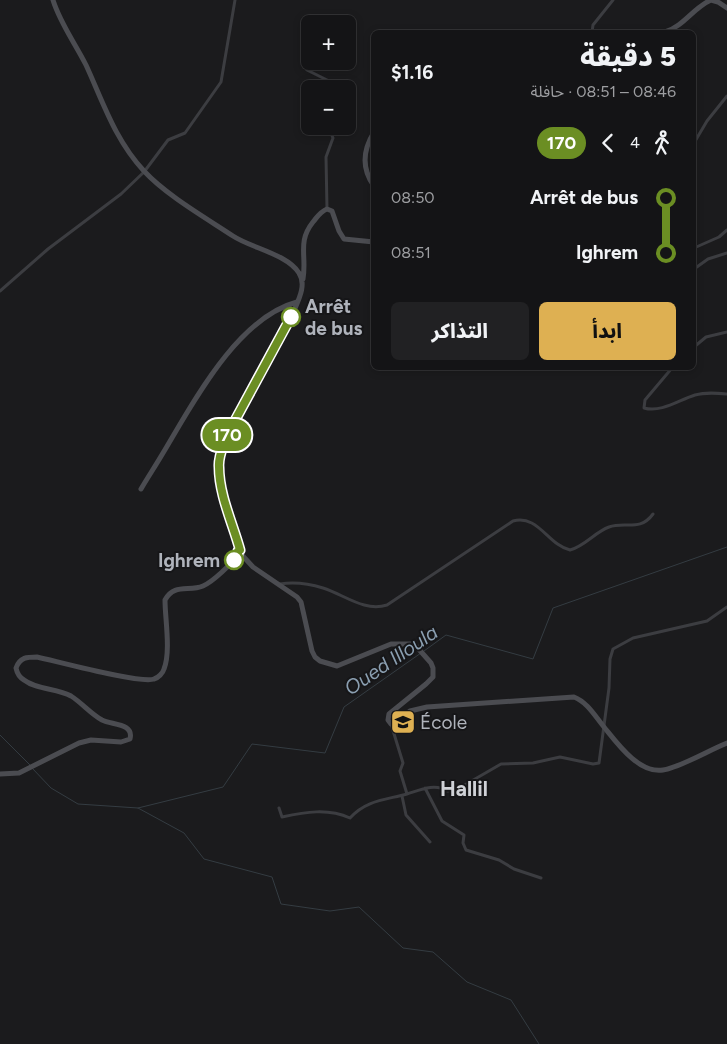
<!DOCTYPE html>
<html lang="ar">
<head>
<meta charset="utf-8">
<style>
	body { margin:0; font-family:Figtree,"Noto Sans Arabic",sans-serif; background:#212123; color:#f1f3f6; direction:rtl; height:100vh; display:flex; flex-direction:column; font-size:19px; white-space:nowrap }
	* { box-sizing:border-box; margin:0 }
	p { font-size:16px; color:#9d9ea1 }
	.icon { flex:none; width:28px; height:28px; fill:none; stroke:currentColor; stroke-width:2; stroke-linecap:round; stroke-linejoin:round }
	.map { position:relative; flex:1; overflow:hidden; direction:ltr }
	.sheet { position:absolute; left:371px; top:30px; width:325px; height:340px; display:flex; flex-direction:column; background:#141416; border-radius:8px; box-shadow:0 2px 8px #0003,0 0 0 1px #333335; direction:rtl }
	.sheet>* { flex:none }
	.badge { padding:0 10px; border-radius:16px; font-size:18px; line-height:32px }
	.buttons { position:absolute; left:301px; top:15px; display:grid; gap:10px }
	.buttons a { display:grid; place-items:center; width:55px; height:55px; border-radius:8px; background:#141416; box-shadow:0 2px 8px #0003,0 0 0 1px #333335; font-size:25px }
	.map>.badge { position:absolute; translate:-50% -50%; box-shadow:0 0 0 2px #fff }
	.legs { display:flex; align-items:center; gap:8px; height:55px; padding:0 20px; font-size:16px }
	.legs p { margin-inline-start:auto }
	.overview { display:flex; align-items:center; justify-content:space-between; height:85px; padding:0 20px }
	h1 { font-size:28px; font-weight:800; line-height:38px }
	.cta { display:flex; gap:10px; margin-top:auto; padding:10px 20px }
	.cta a { flex:1; height:58px; border-radius:8px; background:#deb052; color:#111; font-size:20px; font-weight:800; line-height:58px; text-align:center }
	.cta a+a { background:#212123; color:#f1f3f6 }
	ul { padding:0 20px; list-style:none }
	li { display:flex; align-items:center; gap:18px; height:55px; font-size:19px }
	li i { display:grid; place-items:center; width:8px; height:100%; margin:0 6px; background:currentColor }
	li i::after { content:''; width:12px; height:12px; margin:-6px; border:4px solid; border-radius:50%; background:#141416 }
	li p { margin-inline-start:auto }
	li:first-child i { background:linear-gradient(#0000 50%,currentColor 0) }
	li:last-child i { background:linear-gradient(currentColor 50%,#0000 0) }
	.map>svg:first-child { display:block }
	.lines { fill:none; stroke-linecap:round; stroke-linejoin:round }
	.stream { stroke:#343c42; stroke-width:1 }
	.street { stroke:#3c3d41; stroke-width:3 }
	.secondary { stroke:#4b4c51; stroke-width:5 }
	.line-1-casing { stroke:#fff; stroke-width:11 }
	.line-1 { stroke:#6b8e23; stroke-width:8 }
	.stop-1-dot { fill:#fff; stroke:#6b8e23; stroke-width:2.5 }
	.labels { text-anchor:middle; dominant-baseline:central; stroke-width:4; stroke-linejoin:round; paint-order:stroke }
	.stop-label { font-size:19px; font-weight:bold; fill:#afb3bb; stroke:#161618; text-anchor:start }
	.poi-label { font-size:19px; fill:#afb3bb; stroke:#161618; text-anchor:start }
	.water-label { font-size:20px; font-style:italic; fill:#8b9fb1; stroke:#161618 }
	.quarter-label { font-size:21px; font-weight:bold; fill:#d0d2d7; stroke:#161618 }
</style>
</head>
<body>
<div class="map">
<svg width="727" height="1044" viewBox="0 0 727 1044">
	<rect width="100%" height="100%" fill="#1b1b1d"/>
	<g class="lines">
		<path class="stream" d="M 424,651 L 446,635 L 533,659 L 553,608 L 727,547
			M 0,735 L 30,765
			M 32,768 L 51,788 L 78,804 L 138,808 L 184,833 L 204,859 L 272,877 L 281,904 L 330,911 L 359,907 L 403,948 L 433,952 L 467,982 L 511,1000 L 539,1044
			M 138,808 L 223,787 L 252,744 L 325,753 L 344,707 L 421,653"/>
		<path class="street" d="M 592,32 L 593,25 L 613,0
			M 307,70 L 345,89
			M 348,90 L 351,95 L 348,104
			M 694,143 L 707,121 L 727,96
			M 327,209 L 326,157 L 333,138 L 328,126
			M 694,248 L 719,237 L 727,230
			M 694,269 L 708,259 L 727,253
			M 0,291 L 48,249 L 121,194 L 144,172 L 168,140 L 185,133 L 221,82 L 235,0
			M 694,347 L 706,337 L 727,332
			M 672,368 L 645,400 L 644,408 C 661,413 679,400 695,395 C 706,392 716,393 727,394
			M 280,584 C 293,582 310,584 323,588 C 345,595 364,612 387,605 L 513,521 C 538,514 548,545 570,550 C 585,546 595,532 609,527 C 625,521 640,532 653,514
			M 391,724 L 403,763 L 400,771 L 407,794 C 420,790 435,783 447,791 L 456,790 L 501,764 L 533,763 L 560,757 L 593,764 L 599,763 L 609,688 L 610,659 L 613,649 L 633,638 L 707,621 L 727,607
			M 425,788 L 442,821 L 464,835 L 463,843 L 466,850 L 499,860 L 514,869 L 541,878
			M 402,796 L 406,815 L 430,842
			M 279,808 L 282,817 C 305,812 328,808 350,818 C 366,800 385,800 407,794"/>
		<path class="secondary" d="M 53,0 C 60,23 75,43 86,65 C 103,102 115,140 144,171 C 166,195 206,218 233,236 C 251,248 287,254 299,273 C 307,285 298,301 293,313 L 226,437 C 223,447 218,457 219,467 C 219,495 233,524 240,550
			M 665,32 C 684,26 693,8 711,0 L 718,2 L 727,8
			M 374,132 C 363,150 361,168 374,186
			M 303,279 C 307,256 297,242 313,222 C 318,216 320,212 327,209 L 332,211 L 339,231 L 344,239 L 374,242
			M 141,489 C 148,477 156,465 163,453 C 193,403 237,318 297,302
			M 241,554 L 253,567 L 297,597 L 301,602 L 312,651 L 315,657 L 320,661 L 337,666 L 391,644 L 412,644 L 416,646 L 431,663 L 433,668 L 433,677 L 426,684 L 389,714 L 388,720 L 391,724 L 395,724 L 410,711 L 427,707 L 574,697 C 587,702 595,716 604,727 C 617,743 639,774 663,770 C 679,768 711,749 727,743
			M 0,774 L 19,773 L 79,743 L 91,740 L 121,742 L 130,739 C 134,723 112,725 102,720 C 91,714 82,703 71,696 C 57,688 37,690 24,680 C 19,677 17,673 16,668 C 20,657 27,657 37,657 C 56,661 140,684 154,679 C 158,678 163,673 164,669 C 171,651 165,619 165,600 C 174,583 189,592 203,586 C 214,581 231,564 238,555"/>
	</g>
	<g class="lines">
		<defs>
			<path id="line-1" d="M 234,560 L 238,555 L 238,551 L 240,550 C 233,524 219,495 219,467 C 218,457 223,447 226,437 L 291,317"/>
		</defs>
		<use href="#line-1" class="line-1-casing"/>
		<use href="#line-1" class="line-1"/>
	</g>
	<defs>
		<symbol id="school-square" viewBox="-11 -11 22 22"><rect x="-9" y="-9" width="18" height="18" rx="4" fill="#deb052" stroke="#161618"/><path d="M0-5L7-2L0 1L-7-2ZM-4 1L0 2.5L4 1V4Q0 6-4 4Z" fill="#111"/></symbol>
	</defs>
	<g fill-rule="evenodd">
		<use href="#school-square" x="389" y="708" width="28" height="28"/>
	</g>
	<g class="stop-1-dot">
		<circle cx="291" cy="317" r="9"/>
		<circle cx="234" cy="560" r="9"/>
	</g>
	<g class="labels">
		<g class="stop-label">
			<text x="305" y="306">Arrêt<tspan x="305" dy="22">de bus</tspan></text>
			<text x="220" y="560" text-anchor="end">Ighrem</text>
		</g>
		<g class="poi-label">
			<text x="420" y="722">École</text>
		</g>
		<g class="water-label">
			<text transform="translate(391 660) rotate(-34)">Oued Illoula</text>
		</g>
		<g class="quarter-label">
			<text x="464" y="788">Hallil</text>
		</g>
	</g>
</svg>
<div class="buttons">
<a>+</a>
<a>−</a>
</div>
<b class="badge" style="left:227px;top:435px;background:#6b8e23;color:#fff">170</b>
<section class="sheet">
<div class="overview"><div><h1>5 دقيقة</h1><p>08:46 – 08:51 · حافلة</p></div><b>$1.16</b></div>
<div class="legs"><svg class="icon" aria-label="walk" viewBox="0 0 24 24"><circle cx="13" cy="4" r="2"/><path d="M13 8l-2 6 4 7M11 14l-3 7M7 12l3-4h3l4 4"/></svg>4<svg class="icon" aria-label="back" viewBox="0 0 24 24"><path d="M15 5l-7 7 7 7"/></svg><b class="badge" style="background:#6b8e23;color:#fff">170</b></div>
<ul>
<li><i style="color:#6b8e23"></i><b>Arrêt de bus</b><p>08:50</p></li>
<li><i style="color:#6b8e23"></i><b>Ighrem</b><p>08:51</p></li>
</ul>
<div class="cta"><a>ابدأ</a><a>التذاكر</a></div>
</section>
</div>
</body>
</html>
